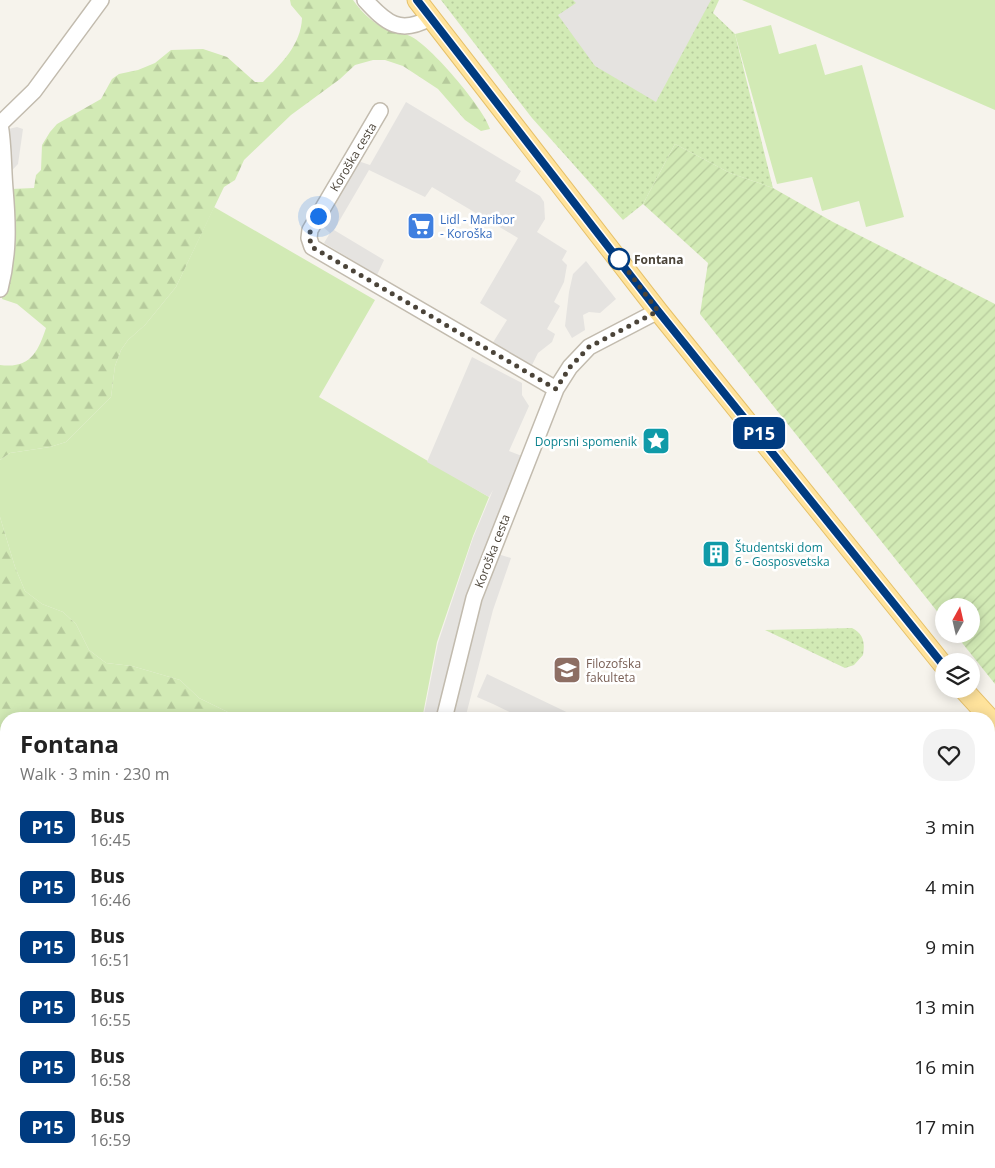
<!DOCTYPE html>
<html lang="en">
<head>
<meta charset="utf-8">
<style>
	body { margin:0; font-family:"Open Sans",sans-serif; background:#f2f2f2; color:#222; height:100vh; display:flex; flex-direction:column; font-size:19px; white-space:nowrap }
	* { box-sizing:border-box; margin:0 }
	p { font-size:16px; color:#767676 }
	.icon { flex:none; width:28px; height:28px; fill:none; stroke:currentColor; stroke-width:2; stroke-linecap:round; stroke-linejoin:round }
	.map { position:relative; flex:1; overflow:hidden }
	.details { position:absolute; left:0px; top:712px; width:995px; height:456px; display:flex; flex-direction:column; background:#fff; border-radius:20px 20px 0 0; box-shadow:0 2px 12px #0003 }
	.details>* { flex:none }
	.badge { padding:0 10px; border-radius:8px; font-size:18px; line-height:32px }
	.needle { width:32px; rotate:8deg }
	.fabs { position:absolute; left:935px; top:598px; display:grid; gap:10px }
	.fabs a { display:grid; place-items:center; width:45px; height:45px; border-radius:50%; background:#fff; box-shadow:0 2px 12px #0003; font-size:25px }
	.you { position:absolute; width:25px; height:25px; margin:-12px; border:4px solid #fff; border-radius:50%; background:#1a73e8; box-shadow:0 0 0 8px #1a73e833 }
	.map>.badge { position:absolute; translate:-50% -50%; box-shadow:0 0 0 2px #fff }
	.round { display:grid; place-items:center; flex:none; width:52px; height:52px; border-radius:20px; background:#f2f2f2 }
	.summary { display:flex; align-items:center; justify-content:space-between; height:85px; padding:0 20px }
	h1 { font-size:24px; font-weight:700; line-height:38px }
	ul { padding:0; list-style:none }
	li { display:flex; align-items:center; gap:15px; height:60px; padding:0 20px }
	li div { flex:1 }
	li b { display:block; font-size:19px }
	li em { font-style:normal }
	li .badge { min-width:55px; font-weight:700; text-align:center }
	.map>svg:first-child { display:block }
	.grass { fill:#d2eab5 }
	.forest { fill:url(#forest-firs) }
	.park { fill:url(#park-dots) }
	.garden { fill:url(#garden-furrows) }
	.parking { fill:#e5e3e0 }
	.water { fill:url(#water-rules) }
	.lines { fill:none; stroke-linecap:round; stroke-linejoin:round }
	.minor-casing { stroke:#c2bbae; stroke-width:18 }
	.major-casing { stroke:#e6c16a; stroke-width:21 }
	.minor { stroke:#fff; stroke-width:15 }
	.major { stroke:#ffe39c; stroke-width:19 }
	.line-casing { stroke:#fff; stroke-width:11 }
	.line { stroke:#003b80; stroke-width:8 }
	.walk { stroke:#4b4439; stroke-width:5; stroke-dasharray:0 9 }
	.stop-dot { fill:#fff; stroke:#003b80; stroke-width:2.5 }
	.labels { text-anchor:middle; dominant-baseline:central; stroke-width:5; stroke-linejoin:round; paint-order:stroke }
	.street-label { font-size:12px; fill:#4b4439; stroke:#fff }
	.shop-label { font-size:12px; fill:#366cbe; stroke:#fff; text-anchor:start }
	.stop-label { font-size:12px; font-weight:bold; fill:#4b4439; stroke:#fff; text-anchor:start }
	.culture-label { font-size:12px; fill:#0d838f; stroke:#fff; text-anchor:end }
	.education-label { font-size:12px; fill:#785e54; stroke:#fff; text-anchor:start }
</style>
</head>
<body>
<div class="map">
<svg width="995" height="1168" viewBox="0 0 995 1168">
	<defs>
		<pattern id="forest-firs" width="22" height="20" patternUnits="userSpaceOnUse" patternTransform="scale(1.25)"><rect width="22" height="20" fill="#d2eab5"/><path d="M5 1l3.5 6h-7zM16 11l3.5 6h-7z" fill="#b6ca9c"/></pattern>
		<pattern id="park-dots" width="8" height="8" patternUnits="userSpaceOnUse" patternTransform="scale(1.25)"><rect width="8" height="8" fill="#d2eab5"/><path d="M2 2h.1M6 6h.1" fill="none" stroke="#b6ca9c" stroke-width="1.8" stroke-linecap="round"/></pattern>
		<pattern id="garden-furrows" width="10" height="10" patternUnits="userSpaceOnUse" patternTransform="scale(1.25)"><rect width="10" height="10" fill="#d2eab5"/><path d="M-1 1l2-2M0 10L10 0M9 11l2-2" fill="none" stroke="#b6ca9c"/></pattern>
		<pattern id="water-rules" width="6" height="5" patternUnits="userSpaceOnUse" patternTransform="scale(1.25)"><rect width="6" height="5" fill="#a9d4f2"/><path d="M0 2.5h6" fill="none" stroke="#8caec5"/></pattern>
	</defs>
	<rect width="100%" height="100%" fill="#f6f3ec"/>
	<path class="grass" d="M 742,0 L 995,0 L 995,110 Z
		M 771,25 L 779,54 L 816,44 L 825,75 L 862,65 L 904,217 L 866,227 L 859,201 L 822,211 L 812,177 L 777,184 L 735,34 Z
		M 214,207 L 375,300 L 319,397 L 489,497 L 473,536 L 437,642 L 422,719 L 242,719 L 199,698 L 180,680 L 132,666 L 106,663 L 89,650 L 76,624 L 63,612 L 42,604 L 25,591 L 15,567 L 0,517 L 0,460 L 10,453 L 50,447 L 66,442 L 111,397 L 115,366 L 121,350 L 128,340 L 145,325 L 176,287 Z
		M 989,731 L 995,738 L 995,780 L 989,773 L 989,768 L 992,764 L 989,761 Z
		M 814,1163 L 918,1163 L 916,1168 L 824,1168 Z"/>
	<path class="forest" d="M 290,0 L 353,0 C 362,13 376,26 391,31 C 397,33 404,33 410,36 C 430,45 483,107 490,129 L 481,131 L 465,120 L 438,89 L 403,66 L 385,60 L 373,60 L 355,65 L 340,79 L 291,115 L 244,160 L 235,180 L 224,187 L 176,287 L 145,325 L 128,340 L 121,350 L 115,366 L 111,397 L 66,442 L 50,447 L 10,453 L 0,460 L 0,365 C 30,369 38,352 46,328 L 17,304 L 2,299 L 6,281 L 11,189 L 34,188 L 36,175 L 41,170 L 42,145 L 50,132 L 57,124 L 101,99 L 112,79 L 119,74 L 138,70 L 155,63 L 171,50 L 203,49 L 227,57 L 255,82 L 263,82 C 281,64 301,45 302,18 L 291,5 Z
		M 0,517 L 15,567 L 25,591 L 42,604 L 63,612 L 76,624 L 89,650 L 106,663 L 132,666 L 180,680 L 199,698 L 242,719 L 6,719 L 6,805 L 0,788 Z"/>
	<path class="park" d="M 441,0 L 719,0 L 713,13 L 735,34 L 773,188 L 730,173 L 675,144 L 643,204 L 623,220 L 532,118 Z
		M 852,628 C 864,634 865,643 863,655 L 854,665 L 845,668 L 765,630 Z"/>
	<path class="garden" d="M 675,144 L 730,173 L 773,188 L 833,222 L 995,304 L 995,684 L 955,634 L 971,634 L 971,606 L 944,606 L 944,620 L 700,314 L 708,263 L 643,204 Z"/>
	<path class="parking" d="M 573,0 L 711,0 L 656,102 L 595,66 L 558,15 L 576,3 Z
		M 406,102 L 521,171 L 515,181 L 540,196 L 544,202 L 545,219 L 537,232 L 567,251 L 562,260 L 567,265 L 564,282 L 554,302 L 560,306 L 547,329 L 555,334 L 552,342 L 538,353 L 532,365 L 492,344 L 507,320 L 480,303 L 518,238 L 432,187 L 425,197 L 369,170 L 334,230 L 384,260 L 377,275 L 324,243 L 330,233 L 321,225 L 358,161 L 370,165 Z
		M 17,127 L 23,129 L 18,164 L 0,183 L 0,131 Z
		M 586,261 L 616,299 L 600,313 L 589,312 L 583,315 L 585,330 L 572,338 L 565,326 L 569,292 L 573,274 Z
		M 472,357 L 522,383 L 522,395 L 529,406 L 509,451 L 527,458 L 491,552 L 511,558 L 493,610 L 465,719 L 423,719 L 438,643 L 473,538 L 493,490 L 489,497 L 427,462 Z
		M 487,674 L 581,719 L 524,719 L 493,704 L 477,697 Z
		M 989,1026 L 995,1029 L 995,1062 L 989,1075 Z"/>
	<path class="water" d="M 0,859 L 6,875 L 6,1162 L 202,1162 L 207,1168 L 0,1168 Z"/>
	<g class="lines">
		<defs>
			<path id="minor" d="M 365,0 C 386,23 400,35 430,18
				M 380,111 L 310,230 L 309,238 L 312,247 L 556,389
				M 0,124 C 4,146 3,167 5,189 C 8,224 9,254 0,289
				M 0,124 L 34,91 L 101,0
				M 444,719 L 474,598 L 556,389 L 570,367 L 589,347 L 658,311
				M 439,1162 L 450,1168
				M 693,1162 L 702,1168"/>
			<path id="major" d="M 417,0 L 658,311 L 944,666
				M 963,689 L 995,724"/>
		</defs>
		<use href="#minor" class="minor-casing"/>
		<use href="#major" class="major-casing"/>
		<use href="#minor" class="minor"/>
		<use href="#major" class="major"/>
	</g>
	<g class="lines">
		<defs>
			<path id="line" d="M 417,0 L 658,311 L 944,666"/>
		</defs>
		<use href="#line" class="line-casing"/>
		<use href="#line" class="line"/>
		<path class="walk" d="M 318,216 C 311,227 307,233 312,247 L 556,389 L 570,367 L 589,347 L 658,311 L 619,259"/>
	</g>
	<defs>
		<symbol id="supermarket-square" viewBox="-11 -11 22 22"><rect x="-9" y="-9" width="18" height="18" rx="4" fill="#3f7fe0" stroke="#fff"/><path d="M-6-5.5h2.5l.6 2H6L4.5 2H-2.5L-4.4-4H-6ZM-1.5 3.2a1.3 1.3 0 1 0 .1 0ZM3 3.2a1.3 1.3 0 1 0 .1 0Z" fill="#fff"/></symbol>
		<symbol id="sight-square" viewBox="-11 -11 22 22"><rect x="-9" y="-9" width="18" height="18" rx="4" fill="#0f9aa8" stroke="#fff"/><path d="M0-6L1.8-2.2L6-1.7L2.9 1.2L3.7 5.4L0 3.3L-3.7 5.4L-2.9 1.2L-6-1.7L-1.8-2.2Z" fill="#fff"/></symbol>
		<symbol id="building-square" viewBox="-11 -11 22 22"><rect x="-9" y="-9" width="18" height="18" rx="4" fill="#0f9aa8" stroke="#fff"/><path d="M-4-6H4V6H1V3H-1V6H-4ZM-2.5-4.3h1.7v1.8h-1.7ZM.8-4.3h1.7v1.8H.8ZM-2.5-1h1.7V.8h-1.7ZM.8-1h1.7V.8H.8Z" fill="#fff"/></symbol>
		<symbol id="university-square" viewBox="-11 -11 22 22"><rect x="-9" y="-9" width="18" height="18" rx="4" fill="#8d6e63" stroke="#fff"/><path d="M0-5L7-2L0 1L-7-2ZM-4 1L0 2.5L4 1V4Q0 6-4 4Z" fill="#fff"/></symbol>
	</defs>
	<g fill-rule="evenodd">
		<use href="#supermarket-square" x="405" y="210" width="32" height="32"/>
		<use href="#sight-square" x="640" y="425" width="32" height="32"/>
		<use href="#building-square" x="700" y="538" width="32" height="32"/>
		<use href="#university-square" x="551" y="654" width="32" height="32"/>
	</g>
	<circle class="stop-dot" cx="619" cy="259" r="10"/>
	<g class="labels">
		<g class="street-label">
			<text transform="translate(353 157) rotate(-59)">Koroška cesta</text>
			<text transform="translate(492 551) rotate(-69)">Koroška cesta</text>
		</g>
		<g class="shop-label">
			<text x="440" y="219">Lidl - Maribor<tspan x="440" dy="14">- Koroška</tspan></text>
		</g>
		<g class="stop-label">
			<text x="634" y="259">Fontana</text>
		</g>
		<g class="culture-label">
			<text x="637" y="441">Doprsni spomenik</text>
			<text x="735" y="547" text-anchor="start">Študentski dom<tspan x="735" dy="14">6 - Gosposvetska</tspan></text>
		</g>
		<g class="education-label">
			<text x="586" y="663">Filozofska<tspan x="586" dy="14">fakulteta</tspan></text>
		</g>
	</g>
</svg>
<div class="fabs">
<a><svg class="needle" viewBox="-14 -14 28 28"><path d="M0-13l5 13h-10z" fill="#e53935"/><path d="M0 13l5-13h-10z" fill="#767676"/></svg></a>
<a><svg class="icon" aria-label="layers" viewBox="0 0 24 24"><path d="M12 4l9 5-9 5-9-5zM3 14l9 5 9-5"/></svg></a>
</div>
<div class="you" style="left:318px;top:216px"></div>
<b class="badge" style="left:759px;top:433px;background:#003b80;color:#fff">P15</b>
<section class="details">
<div class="summary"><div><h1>Fontana</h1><p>Walk · 3 min · 230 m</p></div><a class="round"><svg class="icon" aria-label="heart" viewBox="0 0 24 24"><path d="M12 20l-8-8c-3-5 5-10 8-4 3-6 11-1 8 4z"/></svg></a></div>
<ul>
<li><span class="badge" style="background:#003b80;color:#fff">P15</span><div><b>Bus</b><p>16:45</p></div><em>3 min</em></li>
<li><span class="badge" style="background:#003b80;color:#fff">P15</span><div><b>Bus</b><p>16:46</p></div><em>4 min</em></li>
<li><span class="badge" style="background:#003b80;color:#fff">P15</span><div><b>Bus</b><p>16:51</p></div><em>9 min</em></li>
<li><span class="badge" style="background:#003b80;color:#fff">P15</span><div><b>Bus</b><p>16:55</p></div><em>13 min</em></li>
<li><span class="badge" style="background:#003b80;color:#fff">P15</span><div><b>Bus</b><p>16:58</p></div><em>16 min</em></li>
<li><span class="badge" style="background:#003b80;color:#fff">P15</span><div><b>Bus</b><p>16:59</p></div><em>17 min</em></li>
</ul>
</section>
</div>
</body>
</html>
